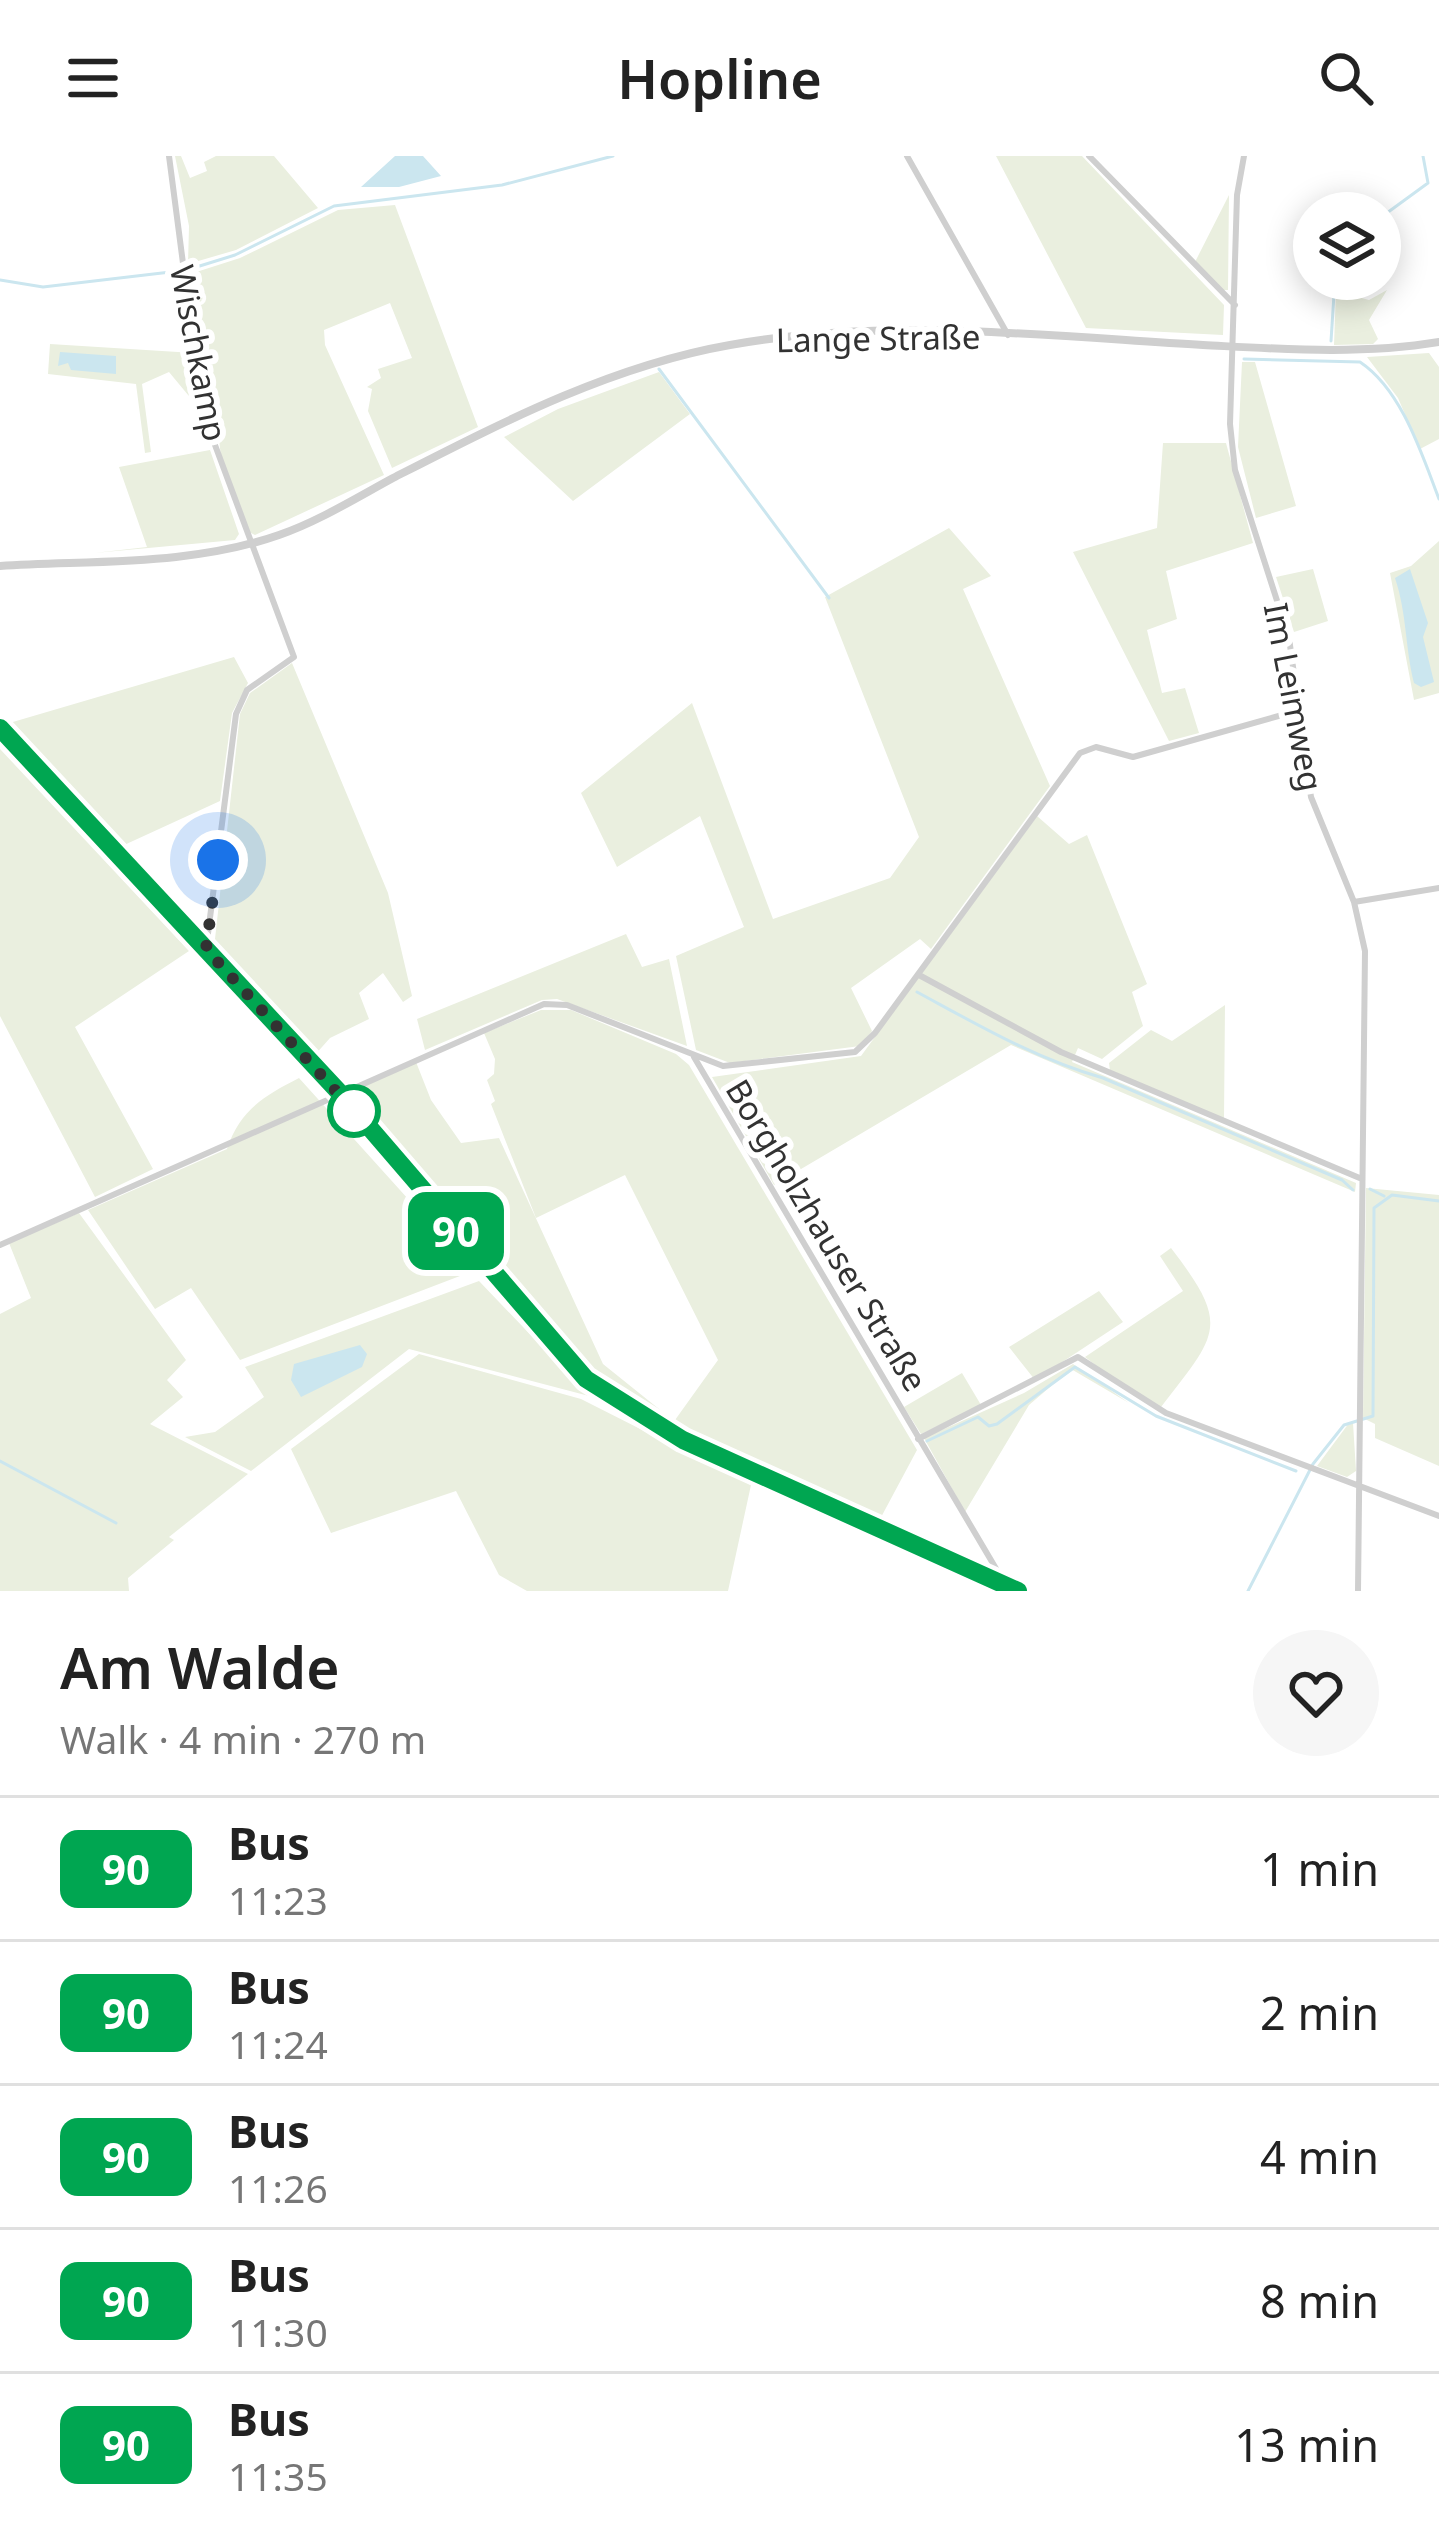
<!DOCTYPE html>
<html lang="en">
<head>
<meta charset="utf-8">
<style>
	body { margin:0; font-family:"Noto Sans",sans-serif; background:#f6f6f6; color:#222; height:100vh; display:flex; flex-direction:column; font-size:45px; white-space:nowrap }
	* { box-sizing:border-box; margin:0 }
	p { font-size:39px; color:#767676 }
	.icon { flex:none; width:66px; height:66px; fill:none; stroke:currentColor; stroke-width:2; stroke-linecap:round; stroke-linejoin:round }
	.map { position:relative; height:1435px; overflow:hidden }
	.panel { display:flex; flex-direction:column; background:#fff; flex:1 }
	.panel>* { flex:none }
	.badge { padding:0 24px; border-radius:18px; font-size:42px; line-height:78px }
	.fabs { position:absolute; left:1293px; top:36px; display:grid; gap:24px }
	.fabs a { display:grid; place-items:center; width:108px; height:108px; border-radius:50%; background:#fff; box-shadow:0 6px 30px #0003; font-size:60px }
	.you { position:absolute; width:60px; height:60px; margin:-30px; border:9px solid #fff; border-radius:50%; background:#1a73e8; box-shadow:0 0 0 18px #1a73e833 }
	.map>.badge { position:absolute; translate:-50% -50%; box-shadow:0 0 0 6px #fff }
	.round { display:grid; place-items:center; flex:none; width:126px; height:126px; border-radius:63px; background:#f6f6f6 }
	.overview { display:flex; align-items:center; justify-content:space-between; height:204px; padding:0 60px }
	h1 { font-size:57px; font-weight:600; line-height:90px }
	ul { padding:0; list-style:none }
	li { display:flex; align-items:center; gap:36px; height:144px; padding:0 60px; border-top:3px solid #e0e0e0 }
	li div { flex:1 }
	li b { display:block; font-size:45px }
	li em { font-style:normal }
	li .badge { min-width:132px; font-weight:700; text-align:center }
	header { display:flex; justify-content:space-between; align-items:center; height:156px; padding:0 60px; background:#fff; font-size:54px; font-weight:600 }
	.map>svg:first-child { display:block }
	.green { fill:#eaefdf }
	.water { fill:#cbe6ef }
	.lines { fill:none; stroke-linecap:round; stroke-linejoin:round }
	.stream { stroke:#cbe6ef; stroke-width:3 }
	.minor { stroke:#cfcfcf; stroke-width:6 }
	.tertiary { stroke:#cfcfcf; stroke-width:8 }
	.primary { stroke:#aaa; stroke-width:10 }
	.line-casing { stroke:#fff; stroke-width:27 }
	.line { stroke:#00a651; stroke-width:18 }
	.walk { stroke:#323232; stroke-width:12; stroke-dasharray:0 21.6 }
	.stop-dot { fill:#fff; stroke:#00a651; stroke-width:6 }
	.labels { text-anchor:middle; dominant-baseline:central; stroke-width:12; stroke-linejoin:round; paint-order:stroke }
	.street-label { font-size:33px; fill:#323232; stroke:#fff }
</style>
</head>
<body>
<header><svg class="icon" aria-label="menu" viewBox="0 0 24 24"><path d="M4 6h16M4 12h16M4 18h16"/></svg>Hopline<svg class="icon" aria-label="search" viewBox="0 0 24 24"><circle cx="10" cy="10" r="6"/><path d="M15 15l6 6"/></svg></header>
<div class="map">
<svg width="1439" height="1435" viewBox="0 0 1439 1435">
	<rect width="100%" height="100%" fill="#fff"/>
	<path class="green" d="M 175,0 L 181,0 L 190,22 L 207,15 L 204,6 L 216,0 L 274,0 L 318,52 L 236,94 L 188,108 L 189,70 Z
		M 996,0 L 1082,0 L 1224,149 L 1223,179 L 1086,172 Z
		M 1229,39 L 1228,134 L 1221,134 L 1195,106 Z
		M 395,49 L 478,271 L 392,312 L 368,255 L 372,233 L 367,231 L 381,222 L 378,213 L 412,202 L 390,147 L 324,174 L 325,189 L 384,319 L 255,379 L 249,376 L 221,301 L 212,220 L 187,119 L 240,102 L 338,54 Z
		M 1387,134 L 1369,164 L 1378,183 L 1373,188 L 1334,189 L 1336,135 L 1369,144 Z
		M 50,188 L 194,197 L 209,284 L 204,285 L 198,251 L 169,216 L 142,228 L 151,296 L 145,297 L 136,228 L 48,218 Z
		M 1429,197 L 1439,211 L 1439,283 L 1420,293 L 1398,242 L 1367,201 Z
		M 1242,206 L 1255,206 L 1296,350 L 1256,362 L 1238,291 Z
		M 659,216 L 690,258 L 573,345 L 504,281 L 558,253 Z
		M 1163,287 L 1226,287 L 1253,387 L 1166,415 L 1177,463 L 1147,474 L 1162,537 L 1185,532 L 1199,577 L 1169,585 L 1073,396 L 1157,372 Z
		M 210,294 L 239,378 L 235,384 L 94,397 L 147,391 L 119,311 Z
		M 949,372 L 991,420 L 963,433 L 1050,630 L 931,793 L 920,783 L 851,832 L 872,875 L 860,890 L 730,907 L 696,894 L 676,800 L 744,771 L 700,660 L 617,711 L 581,637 L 692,547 L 773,763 L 890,722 L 919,681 L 825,441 Z
		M 1439,385 L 1439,537 L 1414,544 L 1390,417 L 1411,410 Z
		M 1313,413 L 1328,465 L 1294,476 L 1276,421 Z
		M 234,501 L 248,527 L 232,557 L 220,645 L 122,690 L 6,568 Z
		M 292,507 L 388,737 L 412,840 L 403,846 L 383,817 L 359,837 L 369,863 L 330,882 L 314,900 L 214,792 L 240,558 L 250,537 Z
		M 0,593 L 189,795 L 75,871 L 153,1013 L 95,1041 L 0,860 Z
		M 1037,660 L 1069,688 L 1087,679 L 1147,828 L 1132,836 L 1143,870 L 1102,903 L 1078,892 L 1072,906 L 1356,1027 L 1355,1036 L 1011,889 L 774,1029 L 712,921 L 861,900 Z
		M 626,778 L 642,811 L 669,803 L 687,890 L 557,843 L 542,844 L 425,894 L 417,863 Z
		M 1225,849 L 1224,963 L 1110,915 L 1109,907 L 1151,874 L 1172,885 Z
		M 541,854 L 571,854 L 676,898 L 689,909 L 917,1294 L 879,1365 L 670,1271 L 718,1204 L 625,1019 L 536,1062 L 491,948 L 495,945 L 487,924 L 494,918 L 495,903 L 484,877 Z
		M 416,906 L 431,944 L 461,987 L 499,982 L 603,1208 L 669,1261 L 664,1267 L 579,1208 L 350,935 Z
		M 299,922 L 473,1115 L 240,1204 L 191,1132 L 155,1153 L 88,1054 L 227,993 C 240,954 264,940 299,922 Z
		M 1366,1032 L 1439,1039 L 1439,1310 L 1375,1282 L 1375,1268 L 1363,1262 Z
		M 79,1057 L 186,1204 L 167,1224 L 183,1241 L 150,1268 L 248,1318 L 169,1381 L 174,1384 L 128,1422 L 129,1435 L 0,1435 L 0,1158 L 31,1142 L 9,1087 Z
		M 1171,1092 C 1231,1170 1218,1177 1161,1251 L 1125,1232 L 1085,1201 L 1183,1135 L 1160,1100 Z
		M 479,1125 L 589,1240 L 409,1193 L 251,1315 L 185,1281 L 215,1276 L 264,1241 L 245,1211 Z
		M 1099,1135 L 1123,1166 L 1035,1224 L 1009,1191 Z
		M 419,1198 L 581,1243 L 751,1329 L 728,1435 L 527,1435 L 499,1419 L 456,1335 L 331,1377 L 291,1293 Z
		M 1073,1208 L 1129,1247 L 1071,1213 L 1029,1249 L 965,1356 L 924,1282 L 1024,1237 Z
		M 962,1217 L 981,1249 L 921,1278 L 904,1251 Z
		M 1349,1267 L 1353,1267 L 1356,1315 L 1347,1321 L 1317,1310 Z"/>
	<path class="water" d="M 395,0 L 423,0 L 441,20 L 399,31 L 361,31 Z
		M 60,196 L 116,200 L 116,218 L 71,214 L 68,207 L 58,210 Z
		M 1410,413 L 1428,467 L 1423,481 L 1434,526 L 1421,531 L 1414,527 C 1405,491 1407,458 1395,422 Z
		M 360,1189 L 367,1198 L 362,1211 L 301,1241 L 291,1224 L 294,1208 Z"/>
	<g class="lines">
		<path class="stream" d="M 1380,62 L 1428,27 L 1423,0
			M 190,113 L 235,99 L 334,50 L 502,29 L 613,0
			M 0,124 L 43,131 L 179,115
			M 1331,185 L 1335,123
			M 1244,203 L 1360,206 C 1402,234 1422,299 1439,343
			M 659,213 L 829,442
			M 0,582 L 123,714
			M 133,725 L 191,787
			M 917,836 C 978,869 1036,903 1103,922 L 1342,1024 L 1353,1034
			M 1370,1033 L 1384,1040
			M 927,1285 L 978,1261 L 989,1270 L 997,1268 L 1075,1211 L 1156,1260 L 1296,1315
			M 0,1305 L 116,1367
			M 1248,1435 L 1313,1308 L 1344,1269 L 1373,1260 L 1374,1052 L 1392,1039 L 1439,1045"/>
		<path class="minor" d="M 169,0 L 187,138 L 211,232 L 215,289 L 294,501 L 247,534 L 236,558 L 206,793
			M 907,0 L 1008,179
			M 1089,0 L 1235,149
			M 1244,0 L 1237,39 L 1230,268 L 1235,314 L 1289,482 L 1311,641 L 1354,746 L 1365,795 L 1358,1435
			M 1354,746 L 1439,732
			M 919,819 L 1061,896 L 1362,1023
			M 694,901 L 998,1416 L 997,1426
			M 0,1089 L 544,848 L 567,849 L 723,910 L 855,896 L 875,877 L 1080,597 L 1096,591 L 1133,601 L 1300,554
			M 918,1283 L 1078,1201 L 1166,1257 L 1439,1360"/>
		<path class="tertiary" d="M 0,410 C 93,404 191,410 279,379 C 319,365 356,342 393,322 C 501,267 610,210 730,189 C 885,161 1047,180 1203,189 C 1281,193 1361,199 1439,186"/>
		<path class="primary" d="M 0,572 L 338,935 L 587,1223 L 683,1284 L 1018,1435"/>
	</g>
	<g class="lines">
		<defs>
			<path id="line" d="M 0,572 L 338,935 L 586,1223 L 683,1284 L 1018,1435"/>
		</defs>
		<use href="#line" class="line-casing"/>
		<use href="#line" class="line"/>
		<path class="walk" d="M 218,704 L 206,793 L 354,955"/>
	</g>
	<circle class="stop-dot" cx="354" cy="955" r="24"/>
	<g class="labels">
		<g class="street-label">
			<text transform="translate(878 182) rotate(-1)">Lange Straße</text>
			<text transform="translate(199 197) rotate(79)">Wischkamp</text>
			<text transform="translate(1294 541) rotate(79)">Im Leimweg</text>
			<text transform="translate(827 1079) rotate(59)">Borgholzhauser Straße</text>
		</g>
	</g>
</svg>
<div class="fabs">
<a><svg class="icon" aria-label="layers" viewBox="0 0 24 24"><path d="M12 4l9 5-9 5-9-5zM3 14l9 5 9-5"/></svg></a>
</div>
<div class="you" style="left:218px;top:704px"></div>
<b class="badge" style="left:456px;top:1075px;background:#00a651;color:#fff">90</b>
</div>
<section class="panel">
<div class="overview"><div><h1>Am Walde</h1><p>Walk · 4 min · 270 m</p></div><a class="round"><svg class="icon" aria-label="heart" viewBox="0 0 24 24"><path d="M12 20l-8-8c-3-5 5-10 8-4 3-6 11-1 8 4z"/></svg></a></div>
<ul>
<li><span class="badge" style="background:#00a651;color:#fff">90</span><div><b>Bus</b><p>11:23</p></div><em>1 min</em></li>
<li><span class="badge" style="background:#00a651;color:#fff">90</span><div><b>Bus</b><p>11:24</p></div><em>2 min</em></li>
<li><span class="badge" style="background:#00a651;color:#fff">90</span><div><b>Bus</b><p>11:26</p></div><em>4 min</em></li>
<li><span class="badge" style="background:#00a651;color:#fff">90</span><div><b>Bus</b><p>11:30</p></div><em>8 min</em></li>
<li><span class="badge" style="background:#00a651;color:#fff">90</span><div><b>Bus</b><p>11:35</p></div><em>13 min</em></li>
</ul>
</section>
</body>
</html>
